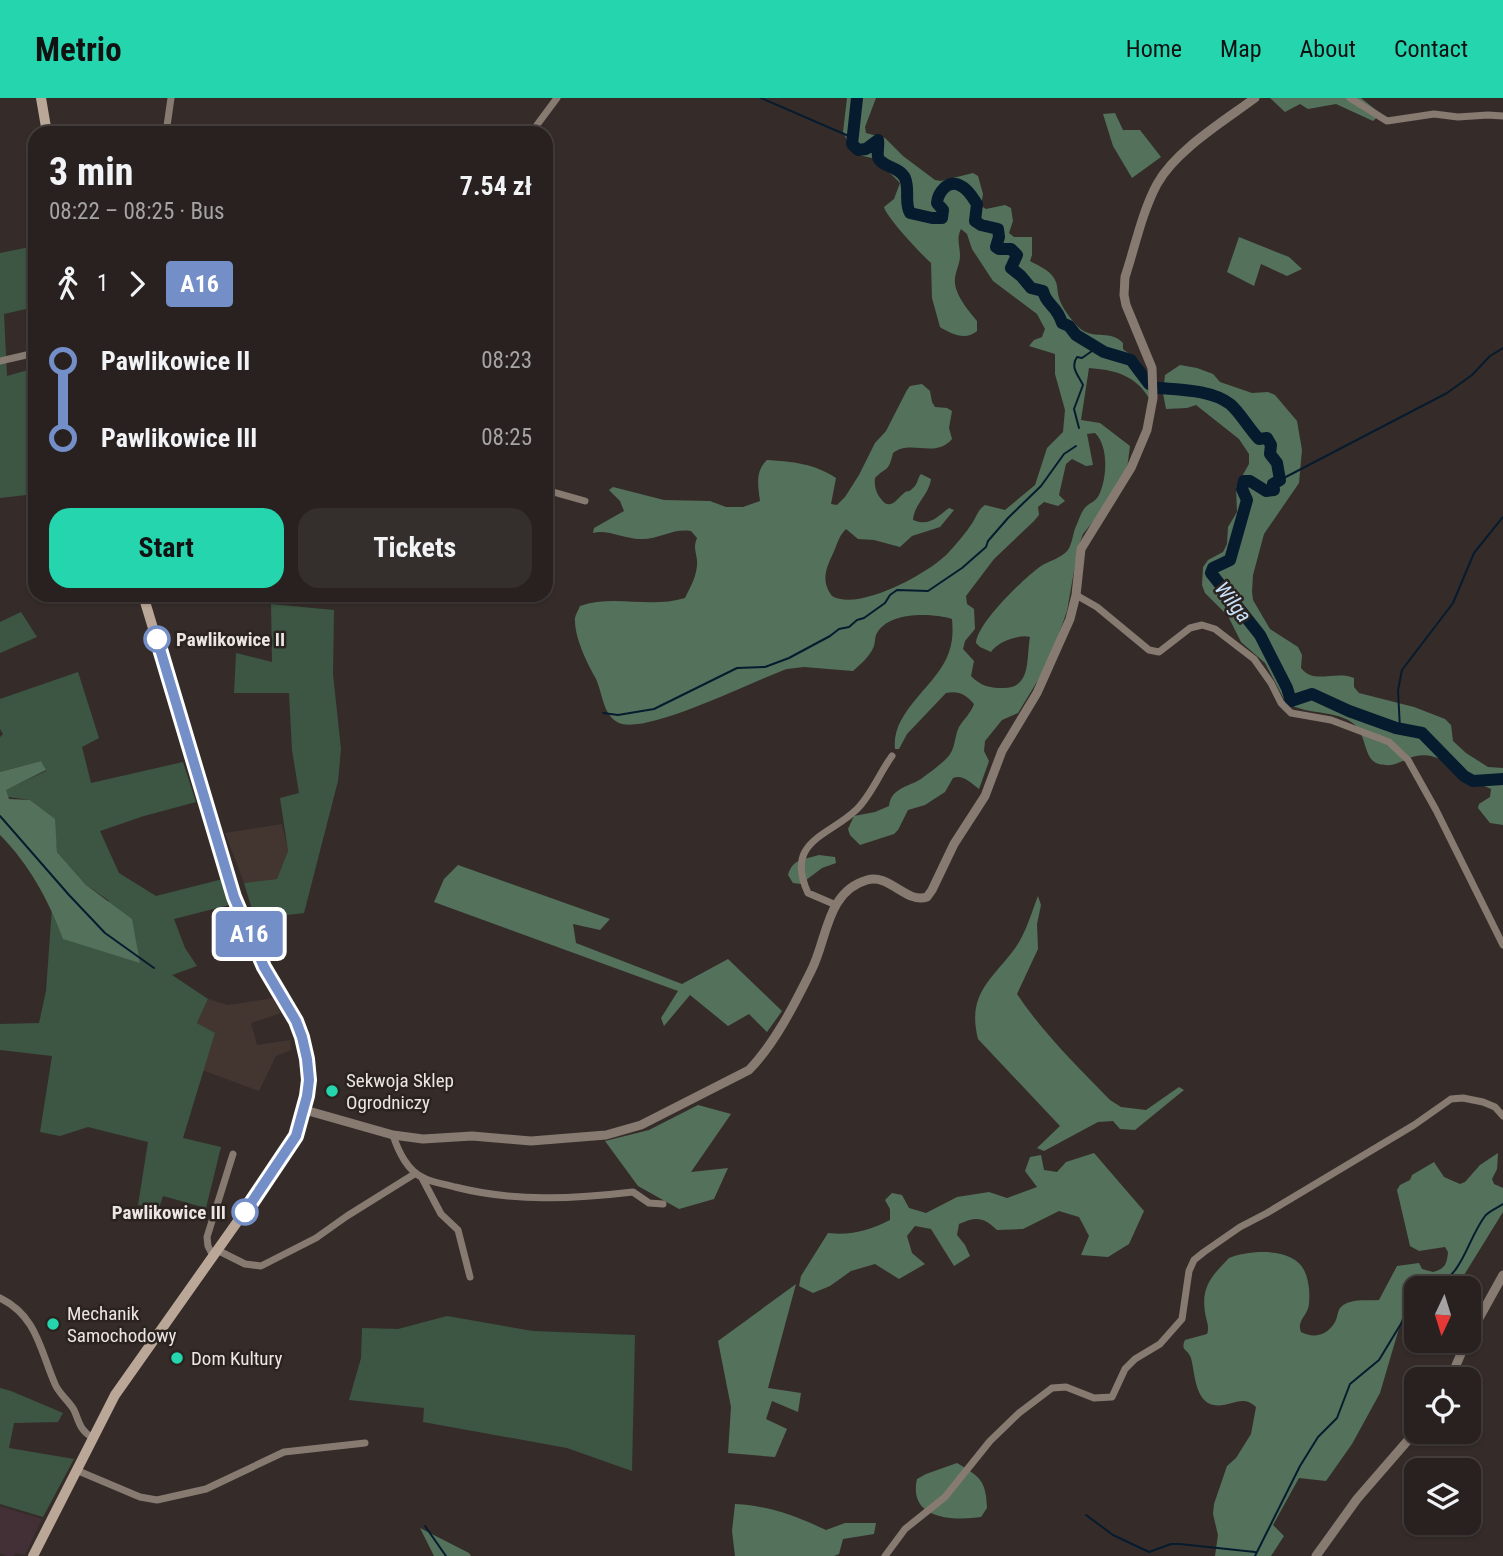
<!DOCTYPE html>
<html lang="en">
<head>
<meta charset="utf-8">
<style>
	body { margin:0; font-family:"Roboto Condensed",sans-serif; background:#342e2c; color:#f1f3f6; height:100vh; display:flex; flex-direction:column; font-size:26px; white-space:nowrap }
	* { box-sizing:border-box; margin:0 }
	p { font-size:23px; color:#a5a3a4 }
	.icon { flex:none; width:38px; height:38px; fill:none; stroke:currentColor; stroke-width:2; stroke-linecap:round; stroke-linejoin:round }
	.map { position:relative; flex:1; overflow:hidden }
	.details { position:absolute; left:28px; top:28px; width:525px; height:476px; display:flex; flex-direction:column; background:#28211f; border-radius:21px; box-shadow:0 2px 5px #0004,0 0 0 2px #443e3d }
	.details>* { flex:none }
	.badge { padding:0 14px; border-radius:5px; font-size:24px; line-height:46px }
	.needle { width:46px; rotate:184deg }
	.tools { position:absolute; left:1404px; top:1178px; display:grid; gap:14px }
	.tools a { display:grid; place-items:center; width:77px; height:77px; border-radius:14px; background:#28211f; box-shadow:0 2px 5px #0004,0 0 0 2px #443e3d; font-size:35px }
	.map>.badge { position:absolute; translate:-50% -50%; box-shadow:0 0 0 4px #fff }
	.legs { display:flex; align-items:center; gap:10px; height:77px; padding:0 21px; font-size:23px }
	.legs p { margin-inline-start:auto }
	.summary { display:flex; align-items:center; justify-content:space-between; height:119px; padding:0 21px }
	h1 { font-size:38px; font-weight:700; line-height:52px }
	.action { display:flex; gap:14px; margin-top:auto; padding:14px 21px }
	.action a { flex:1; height:80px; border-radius:21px; background:#25d5ae; color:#111; font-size:28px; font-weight:700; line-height:80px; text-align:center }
	.action a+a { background:#342e2c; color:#f1f3f6 }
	ul { padding:0 21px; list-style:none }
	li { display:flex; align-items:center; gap:24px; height:77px; font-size:26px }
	li i { display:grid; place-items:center; width:10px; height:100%; margin:0 9px; background:currentColor }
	li i::after { content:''; width:18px; height:18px; margin:-9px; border:5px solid; border-radius:50%; background:#28211f }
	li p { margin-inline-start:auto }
	li:first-child i { background:linear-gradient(#0000 50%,currentColor 0) }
	li:last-child i { background:linear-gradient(currentColor 50%,#0000 0) }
	header { display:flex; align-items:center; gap:42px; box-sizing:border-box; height:98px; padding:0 35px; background:#25d5ae; color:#111 }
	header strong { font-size:33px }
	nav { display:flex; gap:38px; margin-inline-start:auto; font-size:24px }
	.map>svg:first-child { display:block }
	.commercial { fill:#433037 }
	.built { fill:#433530 }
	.green { fill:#3c5643 }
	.forest { fill:#54715c; fill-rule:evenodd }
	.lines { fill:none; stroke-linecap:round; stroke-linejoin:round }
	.stream { stroke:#071b2e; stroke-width:2 }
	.river { stroke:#071b2e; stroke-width:12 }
	.minor { stroke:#877b71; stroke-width:7 }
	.tertiary { stroke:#877b71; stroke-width:9 }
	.secondary { stroke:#baa797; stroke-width:10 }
	.line-1-casing { stroke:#fff; stroke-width:16 }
	.line-1 { stroke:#748ec8; stroke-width:10 }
	.stop-1-dot { fill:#fff; stroke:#748ec8; stroke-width:3.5 }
	.poi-dot { fill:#25d5ae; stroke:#2b231f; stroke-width:2.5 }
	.labels { text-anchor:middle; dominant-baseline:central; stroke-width:5; stroke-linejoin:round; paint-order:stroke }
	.stop-label { font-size:19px; font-weight:bold; fill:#ebe5e3; stroke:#2b231f; text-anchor:start }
	.poi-label { font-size:19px; fill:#ebe5e3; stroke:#2b231f; text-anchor:start }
	.water-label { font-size:21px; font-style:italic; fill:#c8e2fc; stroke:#2b231f }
</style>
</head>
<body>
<header>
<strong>Metrio</strong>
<nav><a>Home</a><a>Map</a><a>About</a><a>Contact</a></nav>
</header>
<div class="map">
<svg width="1503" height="1458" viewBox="0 0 1503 1458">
	<rect width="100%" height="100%" fill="#352c29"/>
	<path class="commercial" d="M 0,1408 L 42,1421 L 25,1457 L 15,1455 L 14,1458 L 7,1458 L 0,1455 Z"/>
	<path class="built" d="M 282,726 L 288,753 L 277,781 L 244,785 L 225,735 Z
		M 273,900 L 281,915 L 251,925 L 257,947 L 290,942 L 291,952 L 276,958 L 259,993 L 202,972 L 215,936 L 197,925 L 208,901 L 228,907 Z"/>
	<path class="green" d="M 35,148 L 35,209 L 4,216 L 7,278 L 35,270 L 35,338 L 29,340 L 35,371 L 35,396 L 0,400 L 0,155 Z
		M 271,506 L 334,512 L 333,576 L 341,651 L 338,683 L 304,815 L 255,821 L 244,785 L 277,781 L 288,753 L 280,700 L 299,695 L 292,652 L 289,595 L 234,595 L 236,555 L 272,564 Z
		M 21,514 L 37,539 L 0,555 L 0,524 Z
		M 78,574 L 99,640 L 82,649 L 91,685 L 183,664 L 196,704 L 144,718 L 100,733 L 119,775 L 156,798 L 223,781 L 229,807 L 174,821 L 185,850 L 197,868 L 172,877 L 208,901 L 197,925 L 215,935 L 183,1040 L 221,1049 L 206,1110 L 163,1098 L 159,1110 L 138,1107 L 148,1044 L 88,1029 L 60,1038 L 40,1034 L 52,958 L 0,952 L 0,926 L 39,925 L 46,893 L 52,810 L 64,841 L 140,864 L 108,802 L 86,787 L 57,754 L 54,721 L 30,702 L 8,699 L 5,692 L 46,673 L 41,663 L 0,674 L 0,639 L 3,636 L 0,631 L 0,601 Z
		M 447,1218 L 533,1233 L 635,1237 L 632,1373 L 567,1350 L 423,1324 L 424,1310 L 349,1302 L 361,1260 L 362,1230 L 398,1231 Z
		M 0,1290 L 11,1293 L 63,1315 L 58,1324 L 14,1325 L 9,1350 L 74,1361 L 43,1419 L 0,1406 Z"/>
	<path class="forest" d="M 847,0 L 876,0 L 865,29 L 866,35 L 885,40 L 903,58 L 935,82 L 941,83 L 973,75 L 978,78 L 983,96 L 981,108 L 986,111 L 1005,107 L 1011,110 L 1013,123 L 1009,135 L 1014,139 L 1032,139 L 1032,157 L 1030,163 C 1039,168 1052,173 1056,184 C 1058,189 1057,195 1059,200 C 1062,210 1074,226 1082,232 C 1095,241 1111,232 1123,245 L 1123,251 C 1126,254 1129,255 1133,257 C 1146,266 1149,286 1149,300 C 1135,277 1115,272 1089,270 L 1081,322 L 1100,325 L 1130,348 L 1127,371 L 1108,405 L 1083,436 L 1078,450 L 1067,513 L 1049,564 L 1018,615 L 1002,622 L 985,643 L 984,653 L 989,663 L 979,691 C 971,685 963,676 953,680 L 945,694 L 925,707 L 908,712 L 898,732 L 894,736 L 860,747 L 850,737 L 848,731 L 854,718 L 875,714 L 889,708 C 891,690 908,689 921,681 C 929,675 940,667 947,660 C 956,651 954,639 959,629 C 964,621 971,615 974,606 C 967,597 958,592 946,595 L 907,636 L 899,651 L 895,651 C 891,612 938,588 949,554 C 953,543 953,532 952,521 C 932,515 887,513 876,537 C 875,540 875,544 874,548 C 870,558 861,566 853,573 L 804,569 L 787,571 C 755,582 647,637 619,625 C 602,617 603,594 595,579 C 587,565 575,540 575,523 C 574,519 578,513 580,508 C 614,496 650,511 685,500 C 691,488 698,476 697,462 C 696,453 693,450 697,440 L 691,433 C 673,430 660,441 642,441 C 626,442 608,431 593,435 L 594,430 L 624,413 L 620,403 L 609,392 L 613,389 L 664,402 L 710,403 L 726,409 L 743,409 L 760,403 C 758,388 755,373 767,362 C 793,364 813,365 836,380 L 831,406 L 837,407 L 845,399 L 859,377 L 875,345 L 886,333 L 907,292 L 910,288 L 922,286 L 930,293 L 932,304 L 935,309 L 947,310 L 952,313 L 949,330 L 952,341 C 935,361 911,341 893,355 C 888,375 888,367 875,380 C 874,388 876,395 881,401 C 890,413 896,402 903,396 C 910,390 906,397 913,390 C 918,386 917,381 921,376 L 931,381 C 929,397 914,406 913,422 C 929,429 937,419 949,410 L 954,412 L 940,429 L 912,438 L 900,449 L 874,442 L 858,441 L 846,431 C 840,437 838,443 835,451 C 828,467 819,481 832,498 C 858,514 930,475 949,454 C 957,445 966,435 973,424 C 977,417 978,412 985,407 L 1005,412 L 1035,387 L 1047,350 L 1063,334 L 1065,312 L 1055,276 L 1055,256 L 1029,248 L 1034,242 L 1042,239 L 1045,231 L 1037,216 L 993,183 L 972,151 L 967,136 L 961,131 C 956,141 960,147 960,158 C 960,165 956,172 955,180 C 953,195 968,212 977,223 L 977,233 C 966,243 951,236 940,229 L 932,200 L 931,165 C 921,156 887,120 884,109 L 894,101 L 900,85 L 876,61 L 859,57 L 850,49 L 843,34 ZM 1095,335 C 1109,348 1107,381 1099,397 C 1096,404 1088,405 1084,411 C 1081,415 1079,421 1077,426 C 1072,435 1073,449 1065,455 C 1058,461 1049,463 1041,468 C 1024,480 977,525 976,545 L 980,549 L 991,554 C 997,544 1019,536 1030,539 C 1026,561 1032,591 1002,590 C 989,590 981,588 971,578 L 974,563 L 963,551 L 965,543 L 975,531 L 974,511 L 967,506 L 966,498 L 994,461 L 1034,423 L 1039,417 L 1038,409 L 1044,404 L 1058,408 L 1065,403 L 1059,397 L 1066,366 L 1072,361 L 1086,368 L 1093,367 L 1087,336 Z
		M 1270,0 L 1361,0 L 1381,16 L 1373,23 L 1336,6 L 1308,11 L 1300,6 L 1285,14 Z
		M 1115,15 L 1123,32 L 1140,32 L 1161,59 L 1132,80 L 1113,48 L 1103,16 Z
		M 1239,139 L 1289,159 L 1302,171 L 1287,178 L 1261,166 L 1254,188 L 1227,174 Z
		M 1180,267 L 1197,270 L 1213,276 L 1220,284 L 1252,295 L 1268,294 L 1275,297 L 1297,323 L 1302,352 L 1299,385 L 1264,436 L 1253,477 L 1252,494 L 1253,502 L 1270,531 L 1298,549 L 1302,557 L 1301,570 C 1314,587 1335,572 1354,580 L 1354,589 L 1359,595 L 1414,609 L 1445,621 L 1451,627 L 1453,643 L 1466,655 L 1488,669 L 1503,670 L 1503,727 L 1490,725 L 1478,710 L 1479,706 L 1490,699 L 1491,691 C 1471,681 1458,687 1447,664 C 1409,645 1405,673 1379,666 C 1363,662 1367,636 1354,626 C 1337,612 1310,617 1291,607 L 1284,601 L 1265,565 L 1241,544 L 1228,518 L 1205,495 L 1202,487 L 1203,469 L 1208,462 L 1223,454 L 1227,446 L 1228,429 L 1237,414 L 1236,389 L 1249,366 L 1249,356 L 1239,341 L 1196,307 L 1187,310 L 1166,311 L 1163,295 L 1165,277 Z
		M 41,663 L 46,672 L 6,692 L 9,701 L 30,702 L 55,721 L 57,754 L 86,787 L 132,821 L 140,865 L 63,841 C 49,803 29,766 0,737 L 0,674 Z
		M 819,757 L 835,759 L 836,765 L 822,770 L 801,786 L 793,785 L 788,777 C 793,760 804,762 819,757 Z
		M 458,767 L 610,821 L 600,832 L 573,826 L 576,845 L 682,886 L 728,861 L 782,913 L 767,934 L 749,916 L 728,928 L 690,897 L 664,928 L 661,920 L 678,893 L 434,804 L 444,781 Z
		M 1038,798 L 1041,807 L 1037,826 L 1038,851 L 1017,896 C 1043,935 1077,968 1110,1002 L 1121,1009 L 1146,1012 L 1179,989 L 1184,992 L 1135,1032 L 1120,1031 L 1113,1023 L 1098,1024 L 1044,1053 L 1037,1050 L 1060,1028 L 978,941 C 967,897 990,883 1013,853 C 1025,838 1031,816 1038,798 Z
		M 698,1007 L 731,1016 L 691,1074 L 728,1070 L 714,1101 L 679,1111 L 638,1088 L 605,1043 L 649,1032 Z
		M 1094,1055 L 1144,1113 L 1129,1146 L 1108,1159 L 1081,1157 L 1089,1138 L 1079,1119 L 1059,1113 L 1023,1131 L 997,1132 C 984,1119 976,1118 959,1126 L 957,1137 L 965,1147 L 970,1158 L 954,1168 L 931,1131 L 915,1128 L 907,1138 L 912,1155 L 925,1166 L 899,1181 L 875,1166 L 851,1173 L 830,1188 L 813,1195 L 799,1188 L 801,1178 L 828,1135 C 851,1138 870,1132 890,1122 L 890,1111 L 885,1102 L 892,1095 L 902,1097 L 909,1110 L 926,1115 L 957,1099 L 989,1094 L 1007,1100 L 1037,1089 L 1025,1073 L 1030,1059 L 1041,1057 L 1044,1072 L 1057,1074 L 1066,1064 Z
		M 1498,1055 L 1497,1071 L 1492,1081 L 1494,1086 L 1503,1090 L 1503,1114 L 1456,1190 L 1416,1190 L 1416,1202 L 1407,1210 L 1402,1220 L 1380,1295 L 1352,1346 L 1326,1383 L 1299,1380 L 1273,1427 L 1284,1438 L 1271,1458 L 1215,1458 L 1218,1437 L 1213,1416 L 1214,1406 L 1227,1368 L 1236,1360 L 1251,1336 L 1256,1309 C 1242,1295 1230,1310 1214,1307 C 1195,1304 1195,1275 1191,1260 C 1188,1251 1180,1253 1185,1242 L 1207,1236 C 1210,1228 1206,1223 1205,1214 C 1201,1188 1212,1178 1229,1160 C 1249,1152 1293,1149 1304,1172 C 1309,1182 1310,1195 1309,1205 C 1309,1217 1296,1222 1301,1234 C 1314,1241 1328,1237 1335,1224 C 1338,1219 1337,1213 1341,1209 C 1350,1200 1368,1203 1379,1202 L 1397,1168 L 1419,1165 L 1422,1171 L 1433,1174 C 1445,1171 1447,1166 1448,1154 L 1445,1149 L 1419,1153 L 1410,1148 L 1397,1092 L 1400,1087 L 1410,1082 L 1412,1077 L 1434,1064 L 1444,1079 L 1460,1086 L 1465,1084 L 1480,1067 Z
		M 796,1186 L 768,1290 L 801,1295 L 798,1314 L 772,1303 L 766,1321 L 787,1331 L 775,1359 L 728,1355 L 731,1309 L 718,1243 Z
		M 957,1365 C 980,1379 986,1382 987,1410 L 981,1419 C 952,1423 908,1421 917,1381 L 926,1376 Z
		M 735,1406 C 770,1408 794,1417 826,1432 L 845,1425 L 876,1425 L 874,1436 L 843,1441 L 839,1456 L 834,1458 L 735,1458 L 732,1433 Z
		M 420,1430 L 469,1455 L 471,1458 L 434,1458 Z"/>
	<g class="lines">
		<path class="stream" d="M 761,0 L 851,39
			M 1079,330 L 1074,311 L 1083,287 C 1078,277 1070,269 1077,259 L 1082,260 L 1092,253 L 1101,251
			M 1280,382 L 1447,295 L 1472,277 L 1490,258 L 1503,250
			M 603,615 L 618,617 L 654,611 L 737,570 L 765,569 L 789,560 L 830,538 L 839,531 L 849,529 L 857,522 L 864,520 L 885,505 L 890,497 L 897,492 L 928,493 L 962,470 L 986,449 L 988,443 L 1008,420 L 1041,388 L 1064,356 L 1076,348
			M 1400,631 L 1398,592 L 1402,572 L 1453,505 L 1474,455 L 1503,419
			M 0,718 L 69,797 L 105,835 L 154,870
			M 1433,1190 C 1464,1176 1466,1144 1485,1118 C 1489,1113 1497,1110 1503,1106
			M 1086,1417 L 1113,1437 L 1149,1454 L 1171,1446 L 1180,1446 L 1255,1454
			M 425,1428 L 446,1458
			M 1255,1458 L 1300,1368 L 1318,1339 L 1337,1320 L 1350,1286 L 1379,1262 L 1416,1201"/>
		<path class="river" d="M 857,0 L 852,46 L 858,52 L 866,51 L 878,42 C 879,47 877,55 878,59 C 881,69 899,68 905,80 C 910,92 904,104 910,115 L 932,120 L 942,120 L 943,112 L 937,105 C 938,94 949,80 961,88 C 968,91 973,100 977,106 L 975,123 L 981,127 L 998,131 L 999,139 L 996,149 L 999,151 L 1011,151 L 1017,157 L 1011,170 L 1021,178 L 1031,190 L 1043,193 C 1046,207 1057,207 1062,225 L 1069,228 L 1076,237 L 1104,254 L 1131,262 L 1149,286
			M 1159,290 C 1182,292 1211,292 1230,306 C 1239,313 1250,332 1259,341 L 1267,340 L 1271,347 L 1270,356 L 1277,365 L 1280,382 L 1273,386 L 1274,392 L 1266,393 L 1250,383 L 1244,383 L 1242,391 L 1247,402 L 1230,462 L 1213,470 L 1211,475 L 1260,537 L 1287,590 L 1291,603 L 1312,596 L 1349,613 L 1396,630 L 1422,635 L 1464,678 L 1473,683 L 1503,681"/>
		<path class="minor" d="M 1350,0 L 1387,23 L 1434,16 L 1458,19 L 1488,17 L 1503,18
			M 166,35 L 171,0
			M 531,35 L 557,0
			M 0,263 L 35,255
			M 546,392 L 585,403
			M 287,497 C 301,500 316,507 328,497
			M 1076,497 L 1097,509 L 1149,552 L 1159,554 L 1190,530 L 1202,527 L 1215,531 L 1254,561 L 1271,585 L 1281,605 L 1291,615 L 1331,622 L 1389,644 L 1408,662 L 1436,712 L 1503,847
			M 144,500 L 158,497
			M 836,807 L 808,795 C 784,743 829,738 856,712 C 871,698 880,674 892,658
			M 393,1037 C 398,1053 408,1074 424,1080 C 433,1085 445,1086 455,1089 C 514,1104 574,1101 633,1094 L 649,1105 L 663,1106
			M 422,1080 L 441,1116 L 458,1132 L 470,1179
			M 217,1152 L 245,1166 L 261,1168 L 316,1140 L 347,1118 L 416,1075
			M 213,1158 L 208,1148 L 207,1139 L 233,1056
			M 0,1200 C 37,1218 40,1252 55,1286 C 59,1296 69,1303 74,1312 C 79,1323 80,1333 92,1339
			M 76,1372 L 140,1399 L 157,1402 L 206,1391 L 284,1354 L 365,1345
			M 885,1458 L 905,1431 L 945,1399 L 990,1343 L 1019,1315 L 1052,1290 L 1066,1289 L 1094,1300 L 1112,1299 L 1125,1271 L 1135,1261 L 1160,1246 L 1182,1221 L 1189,1173 L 1194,1162 L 1204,1154 L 1240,1129 L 1267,1115 L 1414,1027 L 1451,1001 L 1463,1000 L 1483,1004 L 1495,1009 L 1503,1018"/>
		<path class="tertiary" d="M 305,1012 L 393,1037 L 423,1041 L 472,1038 L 531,1043 L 606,1037 L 641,1027 L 749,972 C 776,944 795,905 812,871 C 827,841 827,793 867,782 C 889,775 906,806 927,799 L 932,792 L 954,746 L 985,698 L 1002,653 L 1037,595 L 1070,521 L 1076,497 L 1081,451 L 1131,370 L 1147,332 L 1153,300 L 1152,270 L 1126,207 L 1124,197 L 1125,179 C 1135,149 1142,114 1157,86 C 1176,52 1224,23 1255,0
			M 1468,1240 L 1503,1177
			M 1450,1281 L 1467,1242
			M 1316,1458 L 1357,1401 L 1416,1333"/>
		<path class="secondary" d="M 41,0 L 47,35
			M 33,1458 L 115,1297 L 288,1052 L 305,1012 L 309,982 L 302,939 L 264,869 L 234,799 L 143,497"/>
	</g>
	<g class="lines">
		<defs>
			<path id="line-1" d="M 157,541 L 234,799 L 264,869 L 296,923 L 302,939 L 307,961 L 309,982 L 307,998 L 296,1038 L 245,1114"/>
		</defs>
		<use href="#line-1" class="line-1-casing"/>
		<use href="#line-1" class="line-1"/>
	</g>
	<g class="stop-1-dot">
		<circle cx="157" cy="541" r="12"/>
		<circle cx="245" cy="1114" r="12"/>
	</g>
	<g class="poi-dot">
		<circle cx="332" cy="993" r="7"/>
		<circle cx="53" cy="1226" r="7"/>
		<circle cx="177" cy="1260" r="7"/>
	</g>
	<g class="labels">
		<g class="stop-label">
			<text x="176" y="541">Pawlikowice II</text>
			<text x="226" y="1114" text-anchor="end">Pawlikowice III</text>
		</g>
		<g class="poi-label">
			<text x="346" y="982">Sekwoja Sklep<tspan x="346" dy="22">Ogrodniczy</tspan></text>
			<text x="67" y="1215">Mechanik<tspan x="67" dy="22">Samochodowy</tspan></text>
			<text x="191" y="1260">Dom Kultury</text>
		</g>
		<g class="water-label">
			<text transform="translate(1233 504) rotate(52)">Wilga</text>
		</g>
	</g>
</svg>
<div class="tools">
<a><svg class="needle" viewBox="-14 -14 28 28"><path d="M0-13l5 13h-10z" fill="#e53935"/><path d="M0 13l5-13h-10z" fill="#a5a3a4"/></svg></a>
<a><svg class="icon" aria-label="locate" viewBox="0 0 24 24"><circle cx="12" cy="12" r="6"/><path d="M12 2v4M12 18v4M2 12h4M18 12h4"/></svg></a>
<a><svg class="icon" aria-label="layers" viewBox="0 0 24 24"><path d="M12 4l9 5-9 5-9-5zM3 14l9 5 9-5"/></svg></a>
</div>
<b class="badge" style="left:249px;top:836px;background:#748ec8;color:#fff">A16</b>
<section class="details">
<div class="summary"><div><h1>3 min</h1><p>08:22 – 08:25 · Bus</p></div><b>7.54 zł</b></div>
<div class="legs"><svg class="icon" aria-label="walk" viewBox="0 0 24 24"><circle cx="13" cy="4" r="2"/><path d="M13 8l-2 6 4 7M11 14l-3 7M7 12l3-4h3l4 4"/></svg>1<svg class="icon" aria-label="forward" viewBox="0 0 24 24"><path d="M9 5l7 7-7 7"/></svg><b class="badge" style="background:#748ec8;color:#fff">A16</b></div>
<ul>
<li><i style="color:#748ec8"></i><b>Pawlikowice II</b><p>08:23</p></li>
<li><i style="color:#748ec8"></i><b>Pawlikowice III</b><p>08:25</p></li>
</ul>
<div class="action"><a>Start</a><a>Tickets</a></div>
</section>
</div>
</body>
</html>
